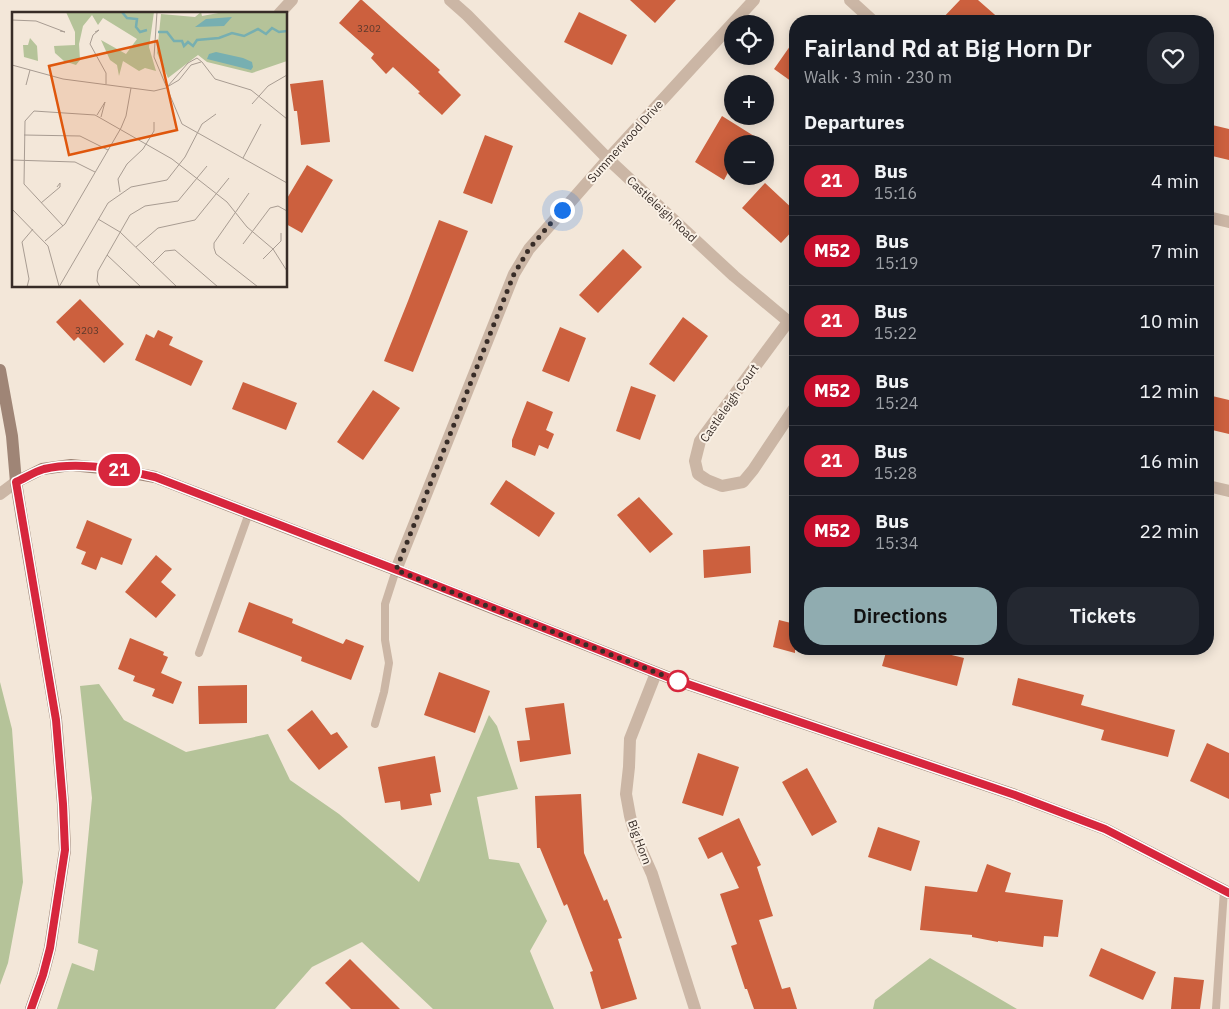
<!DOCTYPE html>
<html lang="en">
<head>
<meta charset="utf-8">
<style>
	body { margin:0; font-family:"IBM Plex Sans",sans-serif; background:#242831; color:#f1f3f6; height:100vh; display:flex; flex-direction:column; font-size:19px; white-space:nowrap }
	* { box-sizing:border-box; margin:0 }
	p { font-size:16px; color:#9ea1a6 }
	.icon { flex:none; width:28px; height:28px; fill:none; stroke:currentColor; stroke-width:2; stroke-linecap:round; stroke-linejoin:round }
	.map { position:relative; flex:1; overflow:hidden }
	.panel { position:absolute; left:789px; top:15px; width:425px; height:640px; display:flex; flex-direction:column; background:#171b24; border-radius:20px; box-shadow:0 2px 12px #0003 }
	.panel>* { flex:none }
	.badge { padding:0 10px; border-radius:16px; font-size:18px; line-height:32px }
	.fabs { position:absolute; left:724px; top:15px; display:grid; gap:10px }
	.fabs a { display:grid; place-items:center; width:50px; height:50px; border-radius:50%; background:#171b24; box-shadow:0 2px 12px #0003; font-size:25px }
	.you { position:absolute; width:25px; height:25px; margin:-12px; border:4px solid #fff; border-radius:50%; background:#1a73e8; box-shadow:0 0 0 8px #1a73e833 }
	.map>.badge { position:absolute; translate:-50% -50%; box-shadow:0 0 0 2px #fff }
	h2 { padding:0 15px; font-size:19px; line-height:45px }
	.round { display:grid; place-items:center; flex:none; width:52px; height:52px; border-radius:20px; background:#242831 }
	.overview { display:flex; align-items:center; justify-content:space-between; height:85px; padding:0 15px }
	h1 { font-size:24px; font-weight:600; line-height:38px }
	.button { display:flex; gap:10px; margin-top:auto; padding:10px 15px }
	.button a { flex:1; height:58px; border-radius:20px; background:#90acb0; color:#111; font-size:20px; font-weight:600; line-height:58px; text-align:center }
	.button a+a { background:#242831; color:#f1f3f6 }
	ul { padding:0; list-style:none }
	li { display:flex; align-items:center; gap:15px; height:70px; padding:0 15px; border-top:1px solid #363941 }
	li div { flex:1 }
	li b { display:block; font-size:19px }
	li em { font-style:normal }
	li .badge { min-width:55px; font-weight:700; text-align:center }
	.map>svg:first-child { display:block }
	.green { fill:#b5c399 }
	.building { fill:#cc603e }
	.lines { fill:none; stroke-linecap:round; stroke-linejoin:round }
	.lane { stroke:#cbb6a5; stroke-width:8 }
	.street { stroke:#cbb6a5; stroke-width:12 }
	.secondary { stroke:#9f8576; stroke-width:12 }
	.line-casing { stroke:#fff; stroke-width:11 }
	.line { stroke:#d7263d; stroke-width:8 }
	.walk { stroke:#372c27; stroke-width:5; stroke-dasharray:0 9 }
	.stop-dot { fill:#fff; stroke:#d7263d; stroke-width:2.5 }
	.labels { text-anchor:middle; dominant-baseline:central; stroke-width:4; stroke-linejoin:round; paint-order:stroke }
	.number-label { font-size:10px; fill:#5c392d }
	.street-label { font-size:12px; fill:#372c27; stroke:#faf1e6 }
	.inset-river { fill:none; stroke:#77afb1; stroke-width:2.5 }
	.inset-road { fill:none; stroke:#a89c92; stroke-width:1 }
	.view { fill:#df570d; fill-opacity:0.15; stroke:#df570d; stroke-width:2.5 }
	.inset-edge { fill:none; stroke:#372c27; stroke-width:2.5 }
</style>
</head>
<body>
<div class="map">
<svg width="1229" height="1009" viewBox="0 0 1229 1009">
	<rect width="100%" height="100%" fill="#f3e7d9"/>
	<path class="green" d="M 0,682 L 12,729 L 23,882 L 8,963 L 0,985 Z
		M 99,684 L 124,720 L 186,752 L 268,734 L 290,780 L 339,814 L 419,882 L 489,715 L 497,726 L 518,789 L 477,797 L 489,859 L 519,863 L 547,921 L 530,951 L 554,1009 L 433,1009 L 362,942 L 312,967 L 275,1009 L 57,1009 L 72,963 L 94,971 L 98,950 L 78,943 L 92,798 L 80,686 Z
		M 930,958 L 1017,1009 L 873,1009 L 875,1000 Z"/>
	<path class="building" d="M 360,0 L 362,0 L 440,70 L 438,72 L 461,95 L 442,115 L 418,93 L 420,92 L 393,67 L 386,74 L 371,58 L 374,54 L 339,23 Z
		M 630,0 L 676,0 L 655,23 Z
		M 960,0 L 978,0 L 1002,21 L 940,21 Z
		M 579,12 L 627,35 L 612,65 L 564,42 Z
		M 795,39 L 795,84 L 774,69 Z
		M 323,80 L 330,142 L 301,145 L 297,111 L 294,111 L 290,84 Z
		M 722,116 L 767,144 L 732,144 L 732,165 L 724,180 L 695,162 Z
		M 1208,124 L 1229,129 L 1229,160 L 1208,155 Z
		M 485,135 L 513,146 L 492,204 L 463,193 Z
		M 307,165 L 333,180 L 302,233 L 286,224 L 286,200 Z
		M 765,183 L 795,211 L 795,228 L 781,243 L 742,208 Z
		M 439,220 L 468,231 L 413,372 L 384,361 L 408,301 Z
		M 623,249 L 642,267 L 598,313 L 579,295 Z
		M 80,299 L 124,344 L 104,363 L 78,337 L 74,341 L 56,322 Z
		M 683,317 L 708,336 L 674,382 L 649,364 Z
		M 560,327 L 586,338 L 569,382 L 542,371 Z
		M 158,330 L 173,337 L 169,345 L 203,361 L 191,386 L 135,360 L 146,334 L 154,338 Z
		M 243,382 L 297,403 L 286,430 L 232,409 Z
		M 631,386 L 656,395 L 640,440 L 616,431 Z
		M 373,390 L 400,408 L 363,460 L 337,442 Z
		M 1208,395 L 1229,400 L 1229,434 L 1208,429 Z
		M 527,401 L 553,412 L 546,430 L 554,434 L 548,449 L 539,445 L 535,456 L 512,447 L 512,440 Z
		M 506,480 L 555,513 L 539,537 L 490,504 Z
		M 639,497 L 673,534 L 650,553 L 617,515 Z
		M 87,520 L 132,539 L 122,565 L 101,557 L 96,570 L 81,564 L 86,552 L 76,548 Z
		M 750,546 L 751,573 L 704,578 L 703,550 Z
		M 156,555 L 172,569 L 161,582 L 176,595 L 156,618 L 125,592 Z
		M 249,602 L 293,619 L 292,623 L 343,644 L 346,639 L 364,646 L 351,680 L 301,661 L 302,657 L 238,632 Z
		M 779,620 L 795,624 L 795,653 L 773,647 Z
		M 130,638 L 164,652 L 163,655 L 168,657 L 161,673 L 182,682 L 173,704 L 152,696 L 155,689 L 133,681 L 135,676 L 118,669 Z
		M 887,649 L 927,649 L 964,658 L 957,686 L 882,666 Z
		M 439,672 L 490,691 L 475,733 L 424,715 Z
		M 1018,678 L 1084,695 L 1081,705 L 1175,730 L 1168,757 L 1101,740 L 1104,730 L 1012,705 Z
		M 247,685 L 247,723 L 199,724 L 198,686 Z
		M 564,703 L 571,754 L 520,762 L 517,741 L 530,740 L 525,708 Z
		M 312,710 L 331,735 L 337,732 L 348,747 L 319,770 L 287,730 Z
		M 1207,743 L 1229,753 L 1229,799 L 1190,781 Z
		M 698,753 L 739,767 L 723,816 L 682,803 Z
		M 435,756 L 441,792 L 430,794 L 432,805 L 401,810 L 400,801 L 385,803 L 378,767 Z
		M 807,768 L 837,822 L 812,836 L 782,782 Z
		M 581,794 L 584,853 L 604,901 L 607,899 L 622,938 L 618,939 L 637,999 L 603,1009 L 601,1009 L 590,972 L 593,971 L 567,904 L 564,906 L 540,848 L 537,848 L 535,796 Z
		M 739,818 L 761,865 L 757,867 L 773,916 L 759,920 L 782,989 L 790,987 L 797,1009 L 754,1009 L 747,989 L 745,989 L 731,946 L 737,944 L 720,894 L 739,888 L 722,852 L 708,859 L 698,838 Z
		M 878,827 L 920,841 L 911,871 L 868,857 Z
		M 987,864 L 1011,873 L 1005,892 L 1063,900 L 1058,937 L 1044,936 L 1043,947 L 998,941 L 998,942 L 972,937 L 972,935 L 920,930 L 925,886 L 977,892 Z
		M 1101,948 L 1156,972 L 1143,1000 L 1089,976 Z
		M 350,959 L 400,1009 L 351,1009 L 325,983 Z
		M 1174,977 L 1204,980 L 1200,1009 L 1171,1009 Z"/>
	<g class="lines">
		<path class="lane" d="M 199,653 L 249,513
			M 375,724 L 384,692 L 389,663 L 385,640 L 385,604 L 396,570
			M 1216,1009 L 1224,890"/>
		<path class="street" d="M 450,0 L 467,15 L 608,159 L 734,276 L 795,327
			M 850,0 L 873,21
			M 279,14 L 292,0
			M 1208,217 L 1229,222
			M 788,322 L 700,441 L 695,461 L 698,474 L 707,480 L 722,486 L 743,482 L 753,470 L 795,407
			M 1208,486 L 1229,491
			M 0,494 L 16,482
			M 396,570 L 514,274 L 529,249 L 608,159 L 754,0
			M 656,673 L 630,739 L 629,767 L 626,794 L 630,816 L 636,838 L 652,874 L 695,1009"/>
		<path class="secondary" d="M 0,370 L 12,436 L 16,482 L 22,519 L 56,719 L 63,804 L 65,850 L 50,948 L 43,975 L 31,1009
			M 16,482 L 42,469 L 71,465 L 111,469 L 155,477 L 396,570 L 670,678 L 1015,795 L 1105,829 L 1229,893"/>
	</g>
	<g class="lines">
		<defs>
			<path id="line" d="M 31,1009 L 43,975 L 50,948 L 65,850 L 63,804 L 56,720 L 16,482 C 25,478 34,472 44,469 C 77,461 122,469 155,477 L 415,577 L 670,678 L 1015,795 L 1105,829 L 1229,893"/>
		</defs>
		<use href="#line" class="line-casing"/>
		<use href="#line" class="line"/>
		<path class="walk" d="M 562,210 L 529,249 L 514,274 L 396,570 L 678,681"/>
	</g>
	<circle class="stop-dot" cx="678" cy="681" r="10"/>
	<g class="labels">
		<g class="number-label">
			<text x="369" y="28">3202</text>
			<text x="87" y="330">3203</text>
		</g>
		<g class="street-label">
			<text transform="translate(625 141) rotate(-48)">Summerwood Drive</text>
			<text transform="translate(662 209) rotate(43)">Castleleigh Road</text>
			<text transform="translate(729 403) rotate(-55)">Castleleigh Court</text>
			<text transform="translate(640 842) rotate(70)">Big Horn</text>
		</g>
	</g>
	<g transform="translate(12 12)">
		<rect width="275" height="275" fill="#f3e7d9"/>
		<path d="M 54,0 L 142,0 L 137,35 L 144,59 L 133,56 L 127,59 L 111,49 L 107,64 L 105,53 L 98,48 L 89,28 L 114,42 L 125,27 L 91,6 L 86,13 L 80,3 L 71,14 L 67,32 L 68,48 L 64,53 L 52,49 L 43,41 L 42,34 L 63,33 L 63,20 ZM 189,0 L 190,4 L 212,0 L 275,0 L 275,49 L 240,61 L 195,50 L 186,43 L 156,66 L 145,41 L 149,2 L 183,5 ZM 18,26 L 25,34 L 26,49 L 12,45 L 11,33 L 16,33 Z" fill="#b5c399"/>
		<path d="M 220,5 L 212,14 L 183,15 L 194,7 ZM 204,40 L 231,46 L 240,50 L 241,55 L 239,58 L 195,47 L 197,42 Z" fill="#77afb1"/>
		<path class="inset-river" d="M 110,0 L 115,6 L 125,7 L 124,15 L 128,20 L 135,18M 146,20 L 155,20 L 162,29 L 170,29 L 172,34 L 176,30 L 181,34 L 185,28 L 207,26 L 220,21 L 232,24 L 246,17 L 254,22 L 260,16 L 267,20 L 275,19"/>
		<path class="inset-road" d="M 145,0 L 142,45 L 170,112 L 275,171M 0,8 L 24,9 L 53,20 L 48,19M 83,20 L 87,18 L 81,23 L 78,32 L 94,61 L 94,72M 190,50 L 203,67 L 239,78 L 275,107M 0,53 L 51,67 L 142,79 L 154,76M 14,73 L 18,58M 155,75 L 176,51 L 185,46 L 190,50M 155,75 L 167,68 L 179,53 L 189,50M 240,92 L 256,74 L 275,63M 85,103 L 93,90 L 89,105M 12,123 L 68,124 L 96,138M 231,146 L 249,112M 0,148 L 63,150 L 83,160M 108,180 L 106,167 L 115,152 L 131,137 L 142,119 L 142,110M 237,181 L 202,231 L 202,236 L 204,242 L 246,275M 29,191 L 48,175 L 48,171 L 45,175M 0,197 L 36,234 L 47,274M 86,207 L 108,220 L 165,275M 51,214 L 12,172 L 13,109 L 22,99 L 83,103 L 160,147 L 215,190 L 235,215 L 261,237 L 275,259M 33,229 L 53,212 L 109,116 L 114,104 L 119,76M 231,232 L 258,196 L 266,194 L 275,199M 124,235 L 146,216 L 183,208 L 217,166M 95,243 L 129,275M 251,247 L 269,229 L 269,221M 141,251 L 153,239 L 163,238 L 206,275M 15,275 L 17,267 L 10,230 L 21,217M 47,275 L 96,191 L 119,175 L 155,168 L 173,145 L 190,112 L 204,102M 88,275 L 85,269 L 86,259 L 118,203 L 133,194 L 166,189 L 195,154"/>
		<path class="view" d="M 145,29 L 165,118 L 57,143 L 37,54 Z"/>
		<rect width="275" height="275" class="inset-edge"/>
	</g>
</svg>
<div class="fabs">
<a><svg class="icon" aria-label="locate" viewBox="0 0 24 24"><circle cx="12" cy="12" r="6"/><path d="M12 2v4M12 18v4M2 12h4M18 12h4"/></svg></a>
<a>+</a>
<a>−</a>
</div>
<div class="you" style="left:562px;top:210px"></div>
<b class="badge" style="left:119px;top:470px;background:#d7263d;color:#fff">21</b>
<section class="panel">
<div class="overview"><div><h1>Fairland Rd at Big Horn Dr</h1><p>Walk · 3 min · 230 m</p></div><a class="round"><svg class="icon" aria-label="heart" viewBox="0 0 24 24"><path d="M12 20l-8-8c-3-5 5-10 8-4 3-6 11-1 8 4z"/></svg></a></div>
<h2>Departures</h2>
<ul>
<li><span class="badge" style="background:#d7263d;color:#fff">21</span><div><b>Bus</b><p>15:16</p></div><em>4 min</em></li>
<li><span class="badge" style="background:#c8102e;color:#fff">M52</span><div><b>Bus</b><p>15:19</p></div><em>7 min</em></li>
<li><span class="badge" style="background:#d7263d;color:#fff">21</span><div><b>Bus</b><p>15:22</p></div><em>10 min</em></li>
<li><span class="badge" style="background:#c8102e;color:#fff">M52</span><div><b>Bus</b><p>15:24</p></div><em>12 min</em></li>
<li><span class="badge" style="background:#d7263d;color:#fff">21</span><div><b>Bus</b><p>15:28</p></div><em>16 min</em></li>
<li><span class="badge" style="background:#c8102e;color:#fff">M52</span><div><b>Bus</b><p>15:34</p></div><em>22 min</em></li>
</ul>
<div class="button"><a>Directions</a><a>Tickets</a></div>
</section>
</div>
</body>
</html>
